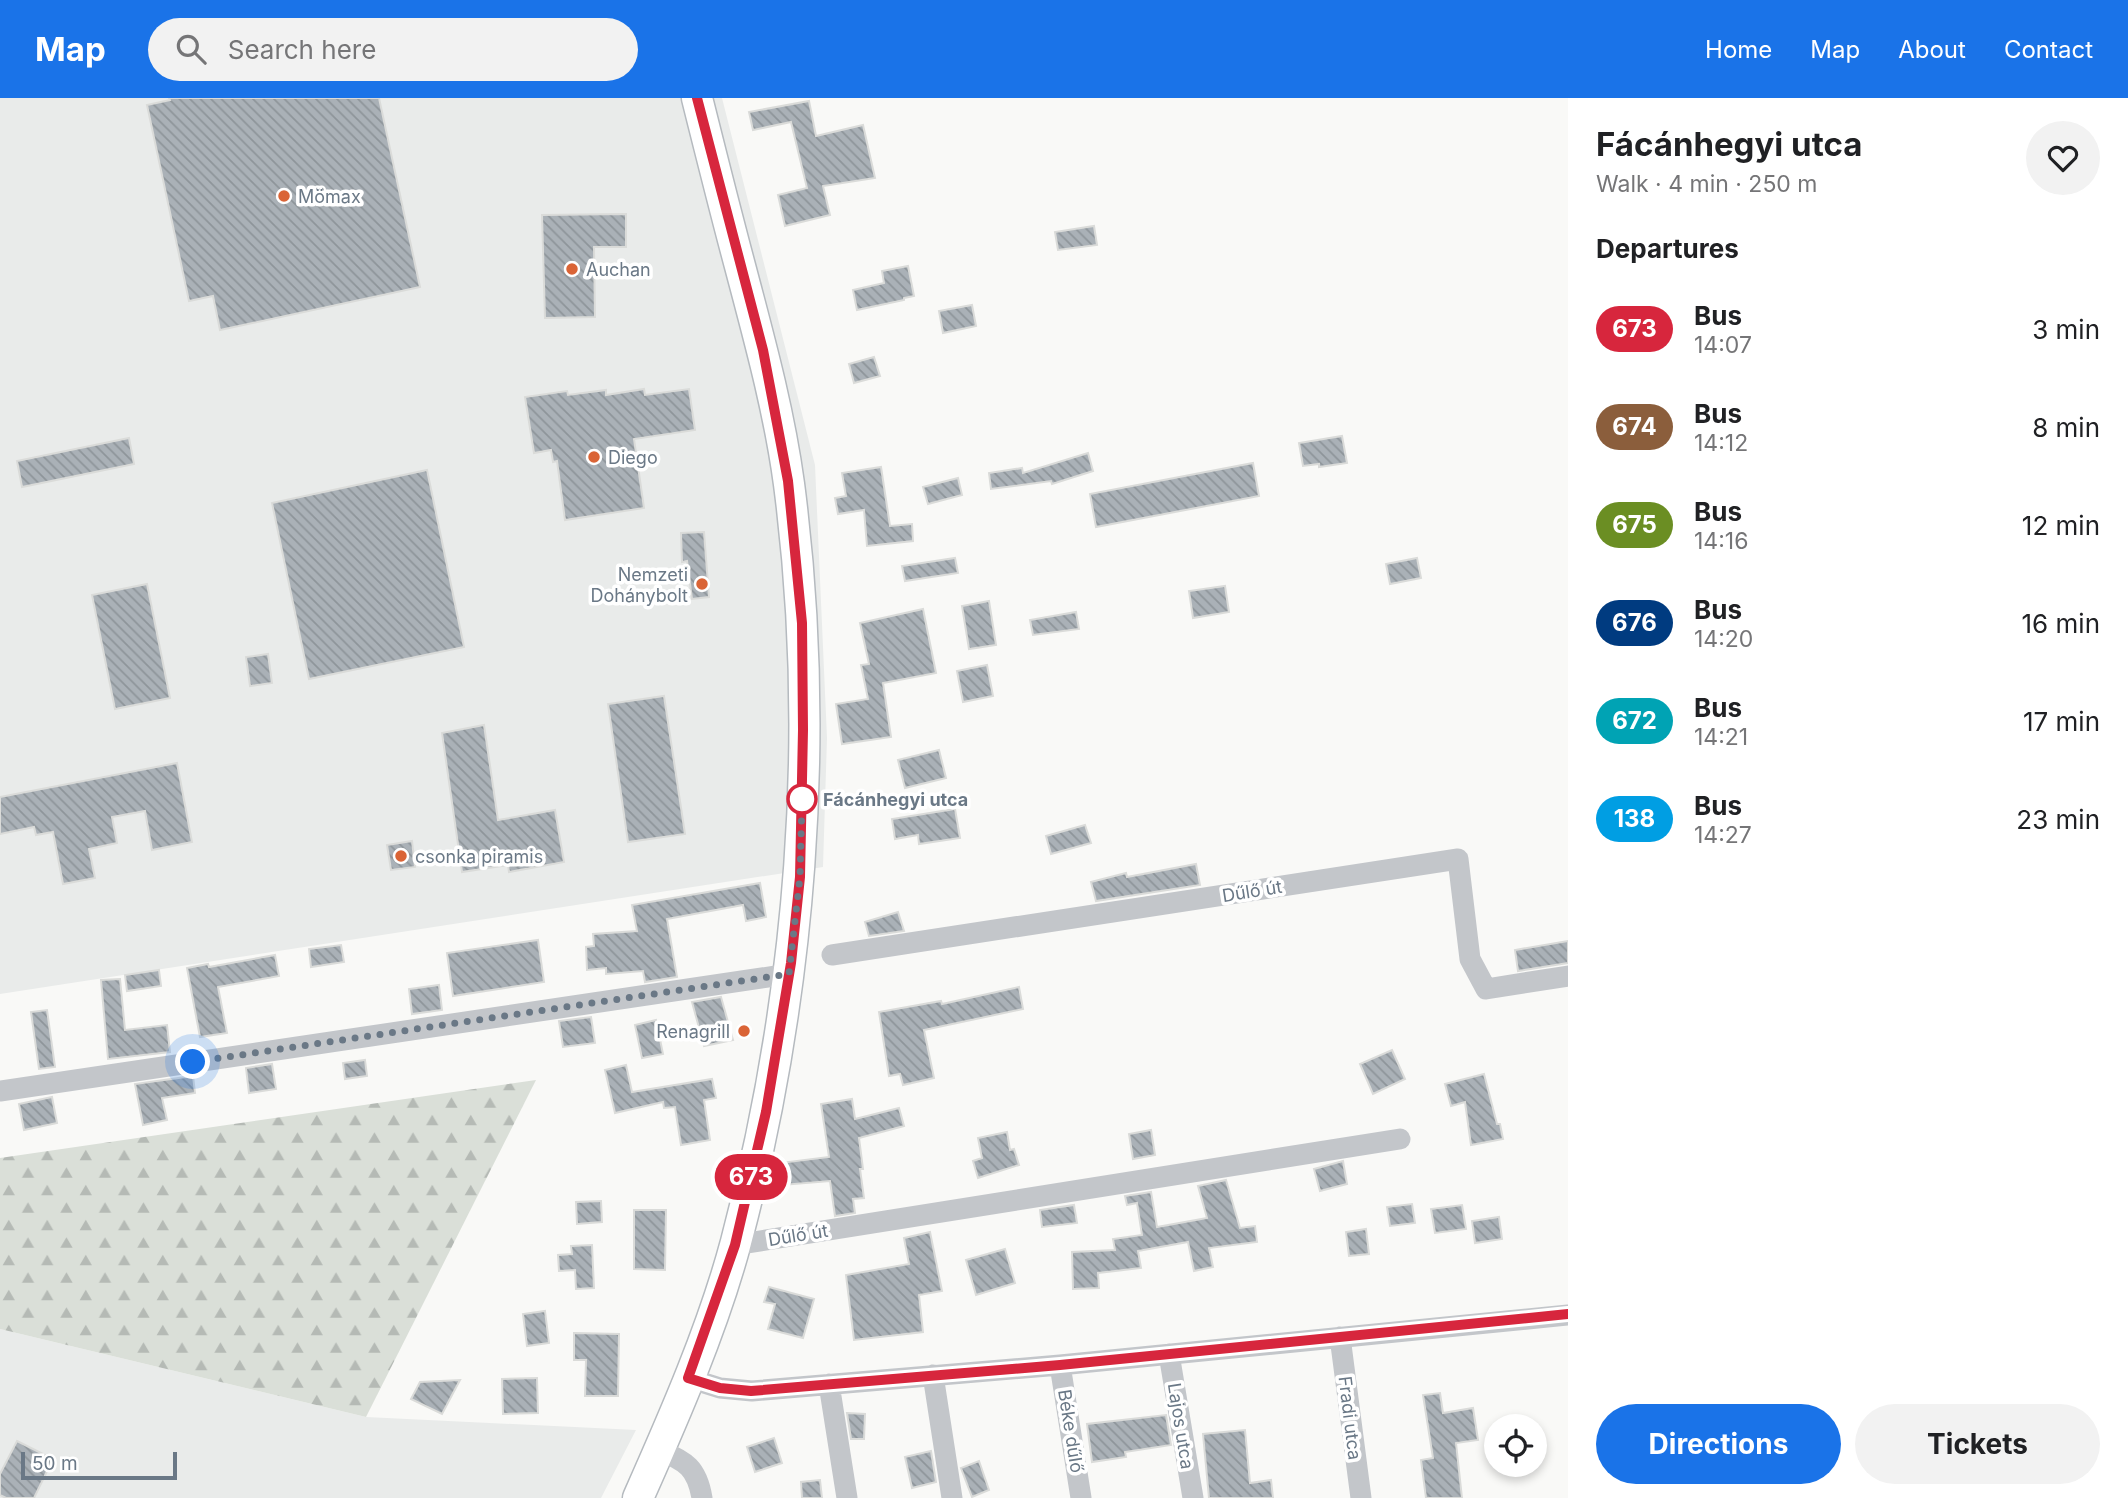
<!DOCTYPE html>
<html lang="en">
<head>
<meta charset="utf-8">
<style>
	body { margin:0; font-family:Inter,sans-serif; background:#f2f2f2; color:#202124; height:100vh; display:flex; flex-direction:column; font-size:26px; white-space:nowrap }
	* { box-sizing:border-box; margin:0 }
	p { font-size:23px; color:#757577 }
	.icon { flex:none; width:38px; height:38px; fill:none; stroke:currentColor; stroke-width:2; stroke-linecap:round; stroke-linejoin:round }
	.map { position:relative; flex:1; overflow:hidden }
	.panel { display:flex; flex-direction:column; background:#fff; width:560px }
	.panel>* { flex:none }
	.badge { padding:0 14px; border-radius:23px; font-size:24px; line-height:46px }
	.buttons { position:absolute; left:1484px; top:1316px; display:grid; gap:14px }
	.buttons a { display:grid; place-items:center; width:63px; height:63px; border-radius:50%; background:#fff; box-shadow:0 4px 10px #0003; font-size:35px }
	.scale { position:absolute; left:21px; bottom:18px; width:156px; box-sizing:border-box; padding-left:7px; border:4px solid #6a7886; border-top:0; font-size:19px; line-height:24px; white-space:nowrap; color:#6a7886; -webkit-text-stroke:5px #fff; paint-order:stroke }
	.you { position:absolute; width:35px; height:35px; margin:-18px; border:5px solid #fff; border-radius:50%; background:#1a73e8; box-shadow:0 0 0 10px #1a73e833 }
	.map>.badge { position:absolute; translate:-50% -50%; box-shadow:0 0 0 4px #fff }
	h2 { padding:0 28px; font-size:26px; line-height:63px }
	.round { display:grid; place-items:center; flex:none; width:74px; height:74px; border-radius:37px; background:#f2f2f2 }
	.overview { display:flex; align-items:center; justify-content:space-between; height:119px; padding:0 28px }
	h1 { font-size:33px; font-weight:700; line-height:52px }
	.cta { display:flex; gap:14px; margin-top:auto; padding:14px 28px }
	.cta a { flex:1; height:80px; border-radius:42px; background:#1a73e8; color:#fff; font-size:28px; font-weight:700; line-height:80px; text-align:center }
	.cta a+a { background:#f2f2f2; color:#202124 }
	ul { padding:0; list-style:none }
	li { display:flex; align-items:center; gap:21px; height:98px; padding:0 28px }
	li div { flex:1 }
	li b { display:block; font-size:26px }
	li em { font-style:normal }
	li .badge { min-width:77px; font-weight:700; text-align:center }
	header { display:flex; align-items:center; gap:42px; box-sizing:border-box; height:98px; padding:0 35px; background:#1a73e8; color:#fff }
	header strong { font-size:33px }
	nav { display:flex; gap:38px; margin-inline-start:auto; font-size:24px }
	.search { width:490px; height:63px; background:#f2f2f2; display:flex; align-items:center; gap:18px; box-sizing:border-box; padding:0 24px; border-radius:38px; color:#757577; font-size:26px }
	main { display:flex; flex:1; min-height:0 }
	.map>svg:first-child { display:block }
	.built { fill:#e9ebea }
	.forest { fill:url(#forest-firs) }
	.building { fill:url(#building-back-hatch); stroke:#dadbd9; stroke-width:2 }
	.lines { fill:none; stroke-linecap:round; stroke-linejoin:round }
	.secondary-casing { stroke:#b5babf; stroke-width:33 }
	.minor { stroke:#c3c6ca; stroke-width:21 }
	.secondary { stroke:#fff; stroke-width:30 }
	.line-casing { stroke:#fff; stroke-width:16 }
	.line { stroke:#d7263d; stroke-width:10 }
	.walk { stroke:#6a7886; stroke-width:7; stroke-dasharray:0 12.6 }
	.poi-dot { fill:#da6436; stroke:#fff; stroke-width:2.5 }
	.stop-dot { fill:#fff; stroke:#d7263d; stroke-width:3.5 }
	.labels { text-anchor:middle; dominant-baseline:central; stroke-width:7; stroke-linejoin:round; paint-order:stroke }
	.poi-label { font-size:18px; fill:#6a7886; stroke:#fff; text-anchor:start }
	.stop-label { font-size:18px; font-weight:bold; fill:#6a7886; stroke:#fff; text-anchor:start }
	.street-label { font-size:18px; fill:#6a7886; stroke:#fff }
</style>
</head>
<body>
<header>
<strong>Map</strong>
<div class="search"><svg class="icon" aria-label="search" viewBox="0 0 24 24"><circle cx="10" cy="10" r="6"/><path d="M15 15l6 6"/></svg>Search here</div>
<nav><a>Home</a><a>Map</a><a>About</a><a>Contact</a></nav>
</header>
<main>
<div class="map">
<svg width="1568" height="1400" viewBox="0 0 1568 1400">
	<defs>
		<pattern id="forest-firs" width="22" height="20" patternUnits="userSpaceOnUse" patternTransform="scale(1.75)"><rect width="22" height="20" fill="#dadfd8"/><path d="M5 1l3.5 6h-7zM16 11l3.5 6h-7z" fill="#b5bab5"/></pattern>
		<pattern id="building-back-hatch" width="6" height="6" patternUnits="userSpaceOnUse" patternTransform="scale(1.75)"><rect width="6" height="6" fill="#aab1b7"/><path d="M-1 5l2 2M0 0l6 6M5-1l2 2" fill="none" stroke="#8e959a"/></pattern>
	</defs>
	<rect width="100%" height="100%" fill="#f9f9f7"/>
	<path class="built" d="M 0,0 L 722,0 L 815,367 L 827,640 L 823,769 L 0,896 Z
		M 0,1231 L 366,1319 L 636,1332 L 601,1400 L 0,1400 Z"/>
	<path class="forest" d="M 536,982 L 366,1319 L 0,1231 L 0,1060 Z"/>
	<path class="building" d="M 169,0 L 379,0 L 420,189 L 220,232 L 213,198 L 189,203 L 147,7 L 170,2 Z
		M 809,3 L 816,38 L 863,27 L 875,80 L 823,88 L 830,117 L 785,128 L 778,97 L 807,90 L 791,24 L 753,32 L 749,14 Z
		M 626,116 L 626,149 L 594,149 L 595,219 L 545,220 L 542,117 Z
		M 1094,128 L 1097,147 L 1058,152 L 1055,134 Z
		M 908,168 L 914,198 L 904,200 L 904,202 L 857,212 L 853,192 L 884,185 L 882,173 Z
		M 972,207 L 976,228 L 943,235 L 939,213 Z
		M 874,259 L 880,278 L 854,285 L 849,266 Z
		M 644,291 L 645,297 L 689,291 L 695,332 L 634,341 L 644,410 L 565,422 L 557,363 L 553,364 L 551,352 L 534,355 L 525,299 L 567,293 L 568,297 L 606,292 L 606,297 Z
		M 1342,338 L 1347,365 L 1319,369 L 1319,366 L 1303,368 L 1299,345 Z
		M 129,340 L 134,366 L 22,389 L 17,363 Z
		M 1088,355 L 1093,373 L 1052,386 L 1051,383 L 991,391 L 989,375 L 1022,370 L 1023,375 Z
		M 1253,365 L 1259,398 L 1096,429 L 1090,396 Z
		M 881,369 L 890,428 L 912,426 L 913,443 L 867,448 L 864,412 L 838,416 L 835,400 L 846,398 L 842,375 Z
		M 427,372 L 464,549 L 309,581 L 272,405 Z
		M 958,380 L 962,397 L 928,406 L 923,389 Z
		M 704,434 L 709,499 L 692,501 L 687,463 L 682,464 L 681,435 Z
		M 955,460 L 958,475 L 905,483 L 902,468 Z
		M 1417,460 L 1421,480 L 1390,486 L 1386,466 Z
		M 147,486 L 170,600 L 115,611 L 92,497 Z
		M 1225,488 L 1229,514 L 1193,520 L 1189,493 Z
		M 989,503 L 996,547 L 969,551 L 962,508 Z
		M 923,511 L 936,575 L 883,585 L 891,639 L 842,646 L 836,606 L 868,601 L 861,567 L 869,566 L 860,525 Z
		M 1076,514 L 1079,531 L 1033,537 L 1030,522 Z
		M 268,556 L 272,585 L 250,588 L 246,559 Z
		M 987,567 L 993,598 L 963,604 L 957,573 Z
		M 664,598 L 685,736 L 628,744 L 608,606 Z
		M 484,627 L 498,722 L 555,712 L 564,764 L 509,774 L 508,767 L 462,774 L 442,635 Z
		M 939,652 L 946,680 L 905,690 L 898,662 Z
		M 177,665 L 192,744 L 152,752 L 145,713 L 112,719 L 117,745 L 89,751 L 95,780 L 63,786 L 53,734 L 36,737 L 34,729 L 0,736 L 0,699 Z
		M 955,711 L 960,740 L 919,746 L 918,737 L 895,741 L 892,721 Z
		M 1085,727 L 1091,745 L 1051,756 L 1046,738 Z
		M 412,743 L 415,769 L 391,772 L 387,747 Z
		M 1196,766 L 1200,787 L 1096,803 L 1091,784 L 1126,775 L 1127,779 Z
		M 760,785 L 766,819 L 746,823 L 743,807 L 667,821 L 677,879 L 645,884 L 643,873 L 606,876 L 606,870 L 587,872 L 586,849 L 594,848 L 593,836 L 637,833 L 632,807 Z
		M 898,814 L 904,833 L 869,838 L 865,824 Z
		M 538,842 L 544,884 L 453,898 L 447,855 Z
		M 1568,843 L 1568,865 L 1518,873 L 1515,852 Z
		M 341,847 L 344,864 L 311,869 L 309,851 Z
		M 275,857 L 279,878 L 218,889 L 227,935 L 200,939 L 187,870 L 208,866 L 209,869 Z
		M 159,872 L 161,888 L 127,893 L 125,877 Z
		M 120,881 L 125,932 L 167,927 L 170,954 L 108,961 L 101,882 Z
		M 439,887 L 442,912 L 412,916 L 409,891 Z
		M 1019,889 L 1023,911 L 924,932 L 934,980 L 903,987 L 900,976 L 889,978 L 879,914 L 941,903 L 942,906 Z
		M 721,899 L 733,942 L 704,948 L 692,904 Z
		M 47,912 L 55,969 L 39,971 L 31,914 Z
		M 591,919 L 595,945 L 563,949 L 559,923 Z
		M 656,922 L 663,956 L 642,960 L 635,927 Z
		M 1392,952 L 1405,981 L 1373,996 L 1360,966 Z
		M 365,962 L 367,978 L 345,981 L 343,965 Z
		M 272,966 L 276,991 L 249,995 L 246,970 Z
		M 626,967 L 632,994 L 712,981 L 716,1000 L 704,1002 L 710,1042 L 681,1047 L 675,1009 L 664,1010 L 663,1004 L 615,1015 L 605,972 Z
		M 1484,976 L 1497,1026 L 1500,1026 L 1503,1041 L 1471,1047 L 1465,1004 L 1451,1008 L 1445,986 Z
		M 193,978 L 195,995 L 162,1000 L 167,1022 L 143,1027 L 135,986 Z
		M 52,999 L 57,1025 L 24,1032 L 19,1006 Z
		M 852,1001 L 855,1021 L 899,1010 L 904,1028 L 859,1040 L 863,1071 L 860,1071 L 864,1100 L 853,1101 L 855,1115 L 835,1118 L 830,1083 L 782,1087 L 780,1065 L 829,1059 L 821,1006 Z
		M 1151,1032 L 1155,1057 L 1133,1061 L 1129,1036 Z
		M 1007,1034 L 1010,1052 L 1014,1051 L 1019,1067 L 978,1080 L 973,1063 L 982,1060 L 978,1040 Z
		M 1343,1063 L 1347,1086 L 1320,1093 L 1314,1071 Z
		M 1226,1082 L 1240,1130 L 1255,1128 L 1257,1144 L 1209,1150 L 1213,1169 L 1194,1173 L 1188,1144 L 1138,1153 L 1141,1170 L 1098,1175 L 1099,1190 L 1073,1191 L 1072,1154 L 1115,1152 L 1113,1141 L 1142,1137 L 1137,1105 L 1127,1107 L 1125,1098 L 1151,1094 L 1157,1129 L 1207,1120 L 1198,1088 Z
		M 601,1103 L 602,1124 L 577,1126 L 576,1104 Z
		M 1412,1106 L 1415,1125 L 1390,1128 L 1387,1109 Z
		M 1074,1107 L 1077,1125 L 1042,1129 L 1040,1112 Z
		M 1462,1107 L 1466,1131 L 1435,1135 L 1431,1111 Z
		M 634,1112 L 666,1112 L 665,1172 L 634,1171 Z
		M 1499,1119 L 1502,1141 L 1475,1145 L 1472,1123 Z
		M 1366,1131 L 1369,1156 L 1349,1158 L 1346,1134 Z
		M 930,1134 L 942,1193 L 919,1197 L 923,1234 L 854,1242 L 846,1177 L 909,1166 L 904,1140 Z
		M 592,1147 L 594,1190 L 576,1191 L 575,1172 L 559,1173 L 558,1157 L 572,1156 L 571,1148 Z
		M 1005,1151 L 1015,1185 L 976,1197 L 966,1162 Z
		M 769,1189 L 814,1201 L 803,1240 L 768,1231 L 775,1206 L 764,1204 Z
		M 545,1213 L 549,1245 L 527,1248 L 523,1216 Z
		M 574,1235 L 619,1236 L 618,1298 L 585,1298 L 586,1262 L 574,1262 Z
		M 537,1280 L 538,1315 L 503,1316 L 502,1281 Z
		M 460,1282 L 442,1316 L 411,1301 L 420,1284 Z
		M 1440,1295 L 1443,1315 L 1473,1310 L 1478,1342 L 1456,1345 L 1462,1400 L 1426,1400 L 1421,1362 L 1433,1360 L 1423,1297 Z
		M 847,1315 L 865,1316 L 864,1341 L 851,1341 Z
		M 1166,1317 L 1171,1347 L 1125,1354 L 1126,1359 L 1092,1364 L 1087,1326 Z
		M 1245,1332 L 1250,1385 L 1271,1382 L 1273,1400 L 1209,1400 L 1203,1336 Z
		M 774,1340 L 782,1365 L 755,1374 L 747,1349 Z
		M 17,1343 L 53,1361 L 34,1400 L 6,1400 L 0,1397 L 0,1376 Z
		M 931,1353 L 936,1384 L 912,1390 L 905,1359 Z
		M 979,1363 L 989,1392 L 972,1399 L 961,1370 Z
		M 820,1382 L 822,1400 L 802,1400 L 801,1384 Z"/>
	<g class="lines">
		<defs>
			<path id="secondary" d="M 638,1400 C 674,1319 713,1230 736,1144 C 801,898 822,639 789,386 C 779,312 759,240 740,168 C 725,112 711,56 697,0"/>
		</defs>
		<use href="#secondary" class="secondary-casing"/>
		<path class="minor" d="M 832,857 L 1458,761 L 1470,861 L 1486,891 L 1568,878
			M 0,993 L 789,876
			M 735,1147 L 1400,1041
			M 1340,1239 L 1361,1400
			M 1169,1256 L 1193,1400
			M 1060,1267 L 1081,1400
			M 933,1277 L 952,1400
			M 688,1280 L 720,1290 L 752,1293 L 1060,1267 L 1568,1217
			M 829,1286 L 847,1400
			M 659,1352 C 686,1363 697,1370 702,1400"/>
		<use href="#secondary" class="secondary"/>
	</g>
	<g class="lines">
		<defs>
			<path id="line" d="M 697,0 L 763,252 L 788,383 L 802,525 L 803,632 L 800,779 L 791,865 L 766,1014 L 735,1147 L 688,1280 L 720,1290 L 751,1293 L 1060,1267 L 1568,1216"/>
		</defs>
		<use href="#line" class="line-casing"/>
		<use href="#line" class="line"/>
		<path class="walk" d="M 193,964 L 789,876 L 800,779 L 802,701"/>
	</g>
	<g class="poi-dot">
		<circle cx="284" cy="98" r="7"/>
		<circle cx="572" cy="171" r="7"/>
		<circle cx="594" cy="359" r="7"/>
		<circle cx="702" cy="486" r="7"/>
		<circle cx="401" cy="758" r="7"/>
		<circle cx="744" cy="933" r="7"/>
	</g>
	<circle class="stop-dot" cx="802" cy="701" r="14"/>
	<g class="labels">
		<g class="poi-label">
			<text x="298" y="98">Mömax</text>
			<text x="586" y="171">Auchan</text>
			<text x="608" y="359">Diego</text>
			<text x="688" y="476" text-anchor="end">Nemzeti<tspan x="688" dy="21">Dohánybolt</tspan></text>
			<text x="415" y="758">csonka piramis</text>
			<text x="730" y="933" text-anchor="end">Renagrill</text>
		</g>
		<g class="stop-label">
			<text x="823" y="701">Fácánhegyi utca</text>
		</g>
		<g class="street-label">
			<text transform="translate(1252 793) rotate(-9)">Dűlő út</text>
			<text transform="translate(798 1137) rotate(-9)">Dűlő út</text>
			<text transform="translate(1350 1320) rotate(83)">Fradi utca</text>
			<text transform="translate(1181 1328) rotate(81)">Lajos utca</text>
			<text transform="translate(1071 1333) rotate(81)">Béke dűlő</text>
		</g>
	</g>
</svg>
<div class="buttons">
<a><svg class="icon" aria-label="locate" viewBox="0 0 24 24"><circle cx="12" cy="12" r="6"/><path d="M12 2v4M12 18v4M2 12h4M18 12h4"/></svg></a>
</div>
<div class="scale">50 m</div>
<div class="you" style="left:193px;top:964px"></div>
<b class="badge" style="left:751px;top:1079px;background:#d7263d;color:#fff">673</b>
</div>
<section class="panel">
<div class="overview"><div><h1>Fácánhegyi utca</h1><p>Walk · 4 min · 250 m</p></div><a class="round"><svg class="icon" aria-label="heart" viewBox="0 0 24 24"><path d="M12 20l-8-8c-3-5 5-10 8-4 3-6 11-1 8 4z"/></svg></a></div>
<h2>Departures</h2>
<ul>
<li><span class="badge" style="background:#d7263d;color:#fff">673</span><div><b>Bus</b><p>14:07</p></div><em>3 min</em></li>
<li><span class="badge" style="background:#8b5e3c;color:#fff">674</span><div><b>Bus</b><p>14:12</p></div><em>8 min</em></li>
<li><span class="badge" style="background:#6b8e23;color:#fff">675</span><div><b>Bus</b><p>14:16</p></div><em>12 min</em></li>
<li><span class="badge" style="background:#003b80;color:#fff">676</span><div><b>Bus</b><p>14:20</p></div><em>16 min</em></li>
<li><span class="badge" style="background:#00a3b4;color:#fff">672</span><div><b>Bus</b><p>14:21</p></div><em>17 min</em></li>
<li><span class="badge" style="background:#009ee3;color:#fff">138</span><div><b>Bus</b><p>14:27</p></div><em>23 min</em></li>
</ul>
<div class="cta"><a>Directions</a><a>Tickets</a></div>
</section>
</main>
</body>
</html>
